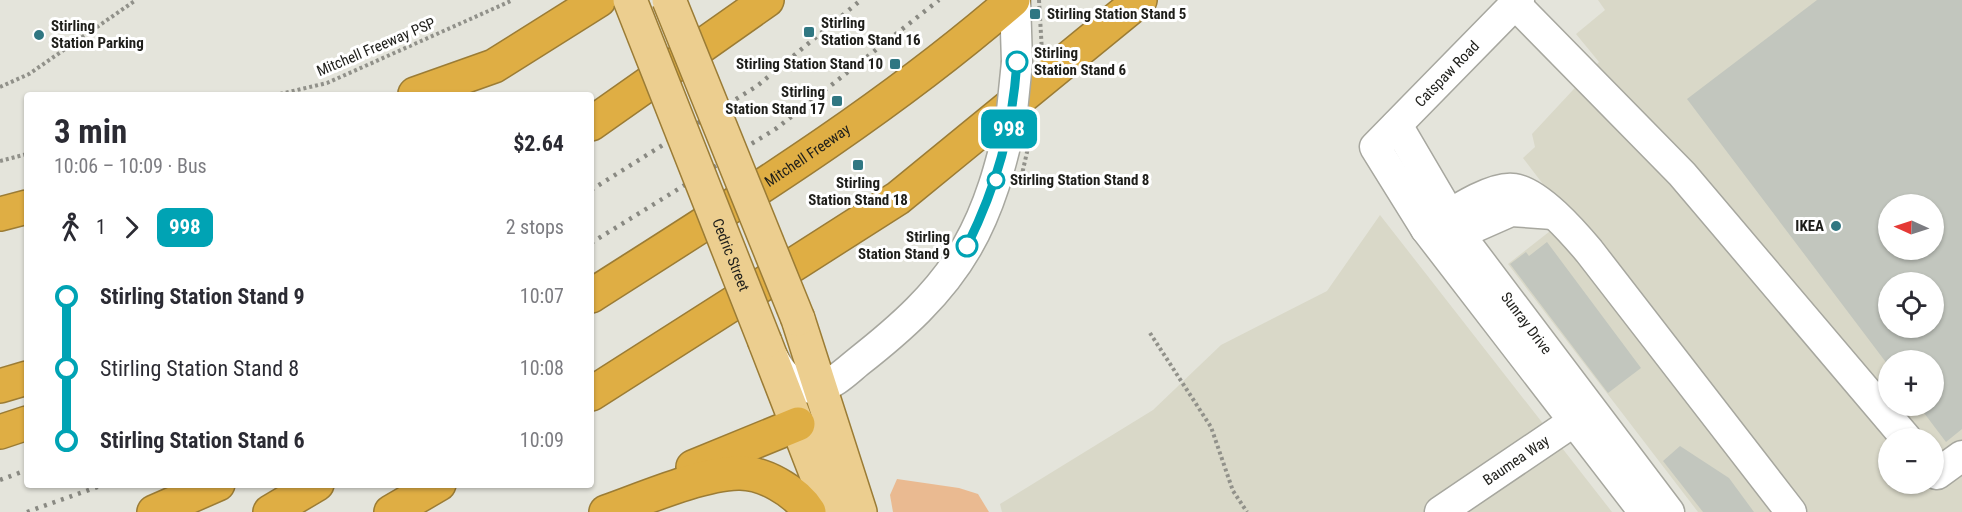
<!DOCTYPE html>
<html lang="en">
<head>
<meta charset="utf-8">
<style>
	body { margin:0; font-family:"Roboto Condensed",sans-serif; background:#f2f2f3; color:#2b2b33; height:100vh; display:flex; flex-direction:column; font-size:22px; white-space:nowrap }
	* { box-sizing:border-box; margin:0 }
	p { font-size:20px; color:#7c7c81 }
	.icon { flex:none; width:33px; height:33px; fill:none; stroke:currentColor; stroke-width:2; stroke-linecap:round; stroke-linejoin:round }
	.map { position:relative; flex:1; overflow:hidden }
	.side { position:absolute; left:24px; top:92px; width:570px; height:396px; display:flex; flex-direction:column; background:#fff; border-radius:6px; box-shadow:0 2px 4px #0004 }
	.side>* { flex:none }
	.badge { padding:0 12px; border-radius:9px; font-size:21px; line-height:39px }
	.needle { width:39px; rotate:273deg }
	.tools { position:absolute; left:1878px; top:194px; display:grid; gap:12px }
	.tools a { display:grid; place-items:center; width:66px; height:66px; border-radius:50%; background:#fff; box-shadow:0 2px 4px #0004; font-size:30px }
	.map>.badge { position:absolute; translate:-50% -50%; box-shadow:0 0 0 3px #fff }
	.legs { display:flex; align-items:center; gap:9px; height:66px; padding:0 30px; font-size:20px }
	.legs p { margin-inline-start:auto }
	.overview { display:flex; align-items:center; justify-content:space-between; height:102px; padding:0 30px }
	h1 { font-size:33px; font-weight:700; line-height:45px }
	ul { padding:0 30px; list-style:none }
	li { display:flex; align-items:center; gap:21px; height:72px; font-size:22px }
	li i { display:grid; place-items:center; width:9px; height:100%; margin:0 8px; background:currentColor }
	li i::after { content:''; width:15px; height:15px; margin:-8px; border:4px solid; border-radius:50%; background:#fff }
	li p { margin-inline-start:auto }
	li:first-child i { background:linear-gradient(#0000 50%,currentColor 0) }
	li:last-child i { background:linear-gradient(currentColor 50%,#0000 0) }
	.map>svg:first-child { display:block }
	.built { fill:#d9d8c8; fill-rule:evenodd }
	.green { fill:#eaba91 }
	.building { fill:#c2c6be; fill-rule:evenodd }
	.lines { fill:none; stroke-linecap:round; stroke-linejoin:round }
	.minor-casing { stroke:#a7a79f; stroke-width:33 }
	.major-casing { stroke:#9b7c35; stroke-width:36 }
	.highway-casing { stroke:#9b7c35; stroke-width:36 }
	.path { stroke:#91918a; stroke-width:4; stroke-dasharray:3 3; stroke-linecap:butt }
	.minor { stroke:#fff; stroke-width:30 }
	.major { stroke:#ecce8f; stroke-width:33 }
	.highway { stroke:#dfae44; stroke-width:33 }
	.rail { stroke:#898982; stroke-width:4.5; stroke-dasharray:3 6; stroke-linecap:butt }
	.minor-bridge-casing { stroke:#a7a79f; stroke-width:33; stroke-linecap:butt }
	.major-bridge-casing { stroke:#9b7c35; stroke-width:36; stroke-linecap:butt }
	.path-bridge { stroke:#91918a; stroke-width:4; stroke-dasharray:3 3; stroke-linecap:butt }
	.minor-bridge { stroke:#fff; stroke-width:30 }
	.major-bridge { stroke:#ecce8f; stroke-width:33 }
	.line-1-casing { stroke:#fff; stroke-width:14 }
	.line-1 { stroke:#00a3b4; stroke-width:9 }
	.poi-dot { fill:#307782; stroke:#fff; stroke-width:2 }
	.stop-1-dot { fill:#fff; stroke:#00a3b4; stroke-width:3 }
	.labels { text-anchor:middle; dominant-baseline:central; stroke-width:6; stroke-linejoin:round; paint-order:stroke }
	.poi-label { font-size:15px; font-weight:bold; fill:#1e1e1a; stroke:#fff; text-anchor:start }
	.street-label { font-size:15px; fill:#1e1e1a; stroke:#fff }
	.stop-label { font-size:15px; font-weight:bold; fill:#1e1e1a; stroke:#fff; text-anchor:start }
</style>
</head>
<body>
<div class="map">
<svg width="1962" height="512" viewBox="0 0 1962 512">
	<rect width="100%" height="100%" fill="#e4e4db"/>
	<path class="built" d="M 1598,0 L 1962,0 L 1962,512 L 1698,512 L 1508,264 L 1568,217 L 1523,158 L 1535,147 L 1532,134 L 1599,62 L 1576,34 L 1605,10 ZM 1888,204 L 1934,204 L 1934,249 L 1888,249 ZM 1888,282 L 1934,282 L 1934,327 L 1888,327 ZM 1888,360 L 1934,360 L 1934,405 L 1888,405 ZM 1888,438 L 1934,438 L 1934,483 L 1888,483 Z
		M 1380,215 L 1612,512 L 1002,512 L 1000,504 L 1153,410 L 1221,345 L 1327,291 Z"/>
	<path class="green" d="M 897,479 L 959,488 L 978,494 L 989,512 L 893,512 L 890,495 Z"/>
	<path class="building" d="M 1817,0 L 1962,0 L 1962,429 L 1946,442 L 1918,405 L 1934,405 L 1934,360 L 1888,360 L 1888,365 L 1687,99 ZM 1888,204 L 1934,204 L 1934,249 L 1888,249 ZM 1888,282 L 1934,282 L 1934,327 L 1888,327 Z
		M 1547,242 L 1641,368 L 1608,393 L 1510,264 L 1526,252 L 1529,256 Z
		M 1680,446 L 1729,478 L 1754,512 L 1703,512 L 1663,461 Z"/>
	<g class="lines">
		<defs>
			<g id="minor">
				<path d="M 1015,0 L 1017,62"/>
				<path d="M 1519,0 L 1375,147 L 1426,229 L 1644,512"/>
				<path d="M 1515,4 L 1682,174 L 1906,438"/>
				<path id="s1" d="M 1397,125 L 1468,246 L 1669,512"/>
				<path d="M 1426,229 C 1446,217 1491,185 1514,189 C 1539,193 1573,232 1589,251 L 1791,512"/>
				<path d="M 1443,241 L 1511,211 L 1553,214"/>
				<path d="M 773,358 C 782,376 797,391 819,387 C 833,385 847,371 858,362 C 900,329 940,294 967,247 C 990,207 1001,165 1011,121"/>
				<path d="M 1934,470 L 1937,474 L 1962,456"/>
				<path id="s2" d="M 1440,512 L 1589,411"/>
			</g>
			<path id="major" d="M 798,319 L 860,512
				M 765,342 L 831,512"/>
			<g id="highway">
				<path d="M 415,94 L 494,66 L 599,0"/>
				<path d="M 591,124 L 767,0"/>
				<path d="M 0,214 L 27,207"/>
				<path id="s3" d="M 591,296 C 735,204 883,113 1013,0"/>
				<path d="M 0,386 L 27,378"/>
				<path d="M 591,394 L 898,198 L 1140,0"/>
				<path d="M 0,432 L 27,423"/>
				<path d="M 693,467 L 798,424"/>
				<path d="M 154,512 L 218,484"/>
				<path d="M 270,512 L 317,484"/>
				<path d="M 391,512 L 439,484"/>
				<path d="M 606,512 C 643,499 700,474 738,473 C 763,472 796,491 809,512"/>
			</g>
		</defs>
		<use href="#minor" class="minor-casing"/>
		<use href="#major" class="major-casing"/>
		<use href="#highway" class="highway-casing"/>
		<path class="path" d="M 0,87 L 29,74 L 136,0
			M 280,94 L 327,83 L 513,0
			M 0,161 L 27,154
			M 1150,333 L 1211,427 L 1233,491 L 1247,512"/>
		<use href="#minor" class="minor"/>
		<use href="#major" class="major"/>
		<use href="#highway" class="highway"/>
		<path class="rail" d="M 591,190 L 757,86 L 861,0
			M 591,243 L 777,128 L 939,0
			M 0,480 L 27,470
			M 27,512 L 106,484"/>
		<defs>
			<path id="minor-bridge" d="M 1011,121 L 1017,62"/>
			<g id="major-bridge">
				<path id="s4" d="M 630,0 L 765,342"/>
				<path d="M 669,0 L 798,319"/>
			</g>
		</defs>
		<use href="#minor-bridge" class="minor-bridge-casing"/>
		<use href="#major-bridge" class="major-bridge-casing"/>
		<path class="path-bridge" d="M 1039,0 L 1042,52
			M 1020,183 L 1030,139"/>
		<use href="#minor-bridge" class="minor-bridge"/>
		<use href="#major-bridge" class="major-bridge"/>
	</g>
	<g class="lines">
		<defs>
			<path id="line-1" d="M 967,246 C 997,185 1012,131 1017,62"/>
		</defs>
		<use href="#line-1" class="line-1-casing"/>
		<use href="#line-1" class="line-1"/>
	</g>
	<g class="poi-dot">
		<rect x="1029" y="8" width="12" height="12" rx="3"/>
		<rect x="803" y="26" width="12" height="12" rx="3"/>
		<circle cx="39" cy="35" r="6"/>
		<rect x="889" y="58" width="12" height="12" rx="3"/>
		<rect x="831" y="95" width="12" height="12" rx="3"/>
		<rect x="852" y="159" width="12" height="12" rx="3"/>
		<circle cx="1836" cy="226" r="6"/>
	</g>
	<g class="stop-1-dot">
		<circle cx="1017" cy="62" r="10"/>
		<circle cx="996" cy="180" r="8"/>
		<circle cx="967" cy="246" r="10"/>
	</g>
	<g class="labels">
		<g class="poi-label">
			<text x="1047" y="14">Stirling Station Stand 5</text>
			<text x="821" y="23">Stirling<tspan x="821" dy="17">Station Stand 16</tspan></text>
			<text x="51" y="26">Stirling<tspan x="51" dy="17">Station Parking</tspan></text>
			<text x="883" y="64" text-anchor="end">Stirling Station Stand 10</text>
			<text x="825" y="92" text-anchor="end">Stirling<tspan x="825" dy="17">Station Stand 17</tspan></text>
			<text x="858" y="183" text-anchor="middle">Stirling<tspan x="858" dy="17">Station Stand 18</tspan></text>
			<text x="1824" y="226" text-anchor="end">IKEA</text>
		</g>
		<g class="street-label">
			<text transform="translate(376 47) rotate(-23)">Mitchell Freeway PSP</text>
			<text transform="translate(1447 74) rotate(-46)">Catspaw Road</text>
			<text stroke="none"><textPath href="#s3" startOffset="258">Mitchell Freeway</textPath></text>
			<text stroke="none"><textPath href="#s4" startOffset="274">Cedric Street</textPath></text>
			<text stroke="none"><textPath href="#s1" startOffset="237">Sunray Drive</textPath></text>
			<text stroke="none"><textPath href="#s2" startOffset="92">Baumea Way</textPath></text>
		</g>
		<g class="stop-label">
			<text x="1034" y="53">Stirling<tspan x="1034" dy="17">Station Stand 6</tspan></text>
			<text x="1010" y="180">Stirling Station Stand 8</text>
			<text x="950" y="237" text-anchor="end">Stirling<tspan x="950" dy="17">Station Stand 9</tspan></text>
		</g>
	</g>
</svg>
<div class="tools">
<a><svg class="needle" viewBox="-14 -14 28 28"><path d="M0-13l5 13h-10z" fill="#e53935"/><path d="M0 13l5-13h-10z" fill="#7c7c81"/></svg></a>
<a><svg class="icon" aria-label="locate" viewBox="0 0 24 24"><circle cx="12" cy="12" r="6"/><path d="M12 2v4M12 18v4M2 12h4M18 12h4"/></svg></a>
<a>+</a>
<a>−</a>
</div>
<b class="badge" style="left:1009px;top:129px;background:#00a3b4;color:#fff">998</b>
<section class="side">
<div class="overview"><div><h1>3 min</h1><p>10:06 – 10:09 · Bus</p></div><b>$2.64</b></div>
<div class="legs"><svg class="icon" aria-label="walk" viewBox="0 0 24 24"><circle cx="13" cy="4" r="2"/><path d="M13 8l-2 6 4 7M11 14l-3 7M7 12l3-4h3l4 4"/></svg>1<svg class="icon" aria-label="forward" viewBox="0 0 24 24"><path d="M9 5l7 7-7 7"/></svg><b class="badge" style="background:#00a3b4;color:#fff">998</b><p>2 stops</p></div>
<ul>
<li><i style="color:#00a3b4"></i><b>Stirling Station Stand 9</b><p>10:07</p></li>
<li><i style="color:#00a3b4"></i><span>Stirling Station Stand 8</span><p>10:08</p></li>
<li><i style="color:#00a3b4"></i><b>Stirling Station Stand 6</b><p>10:09</p></li>
</ul>
</section>
</div>
</body>
</html>
